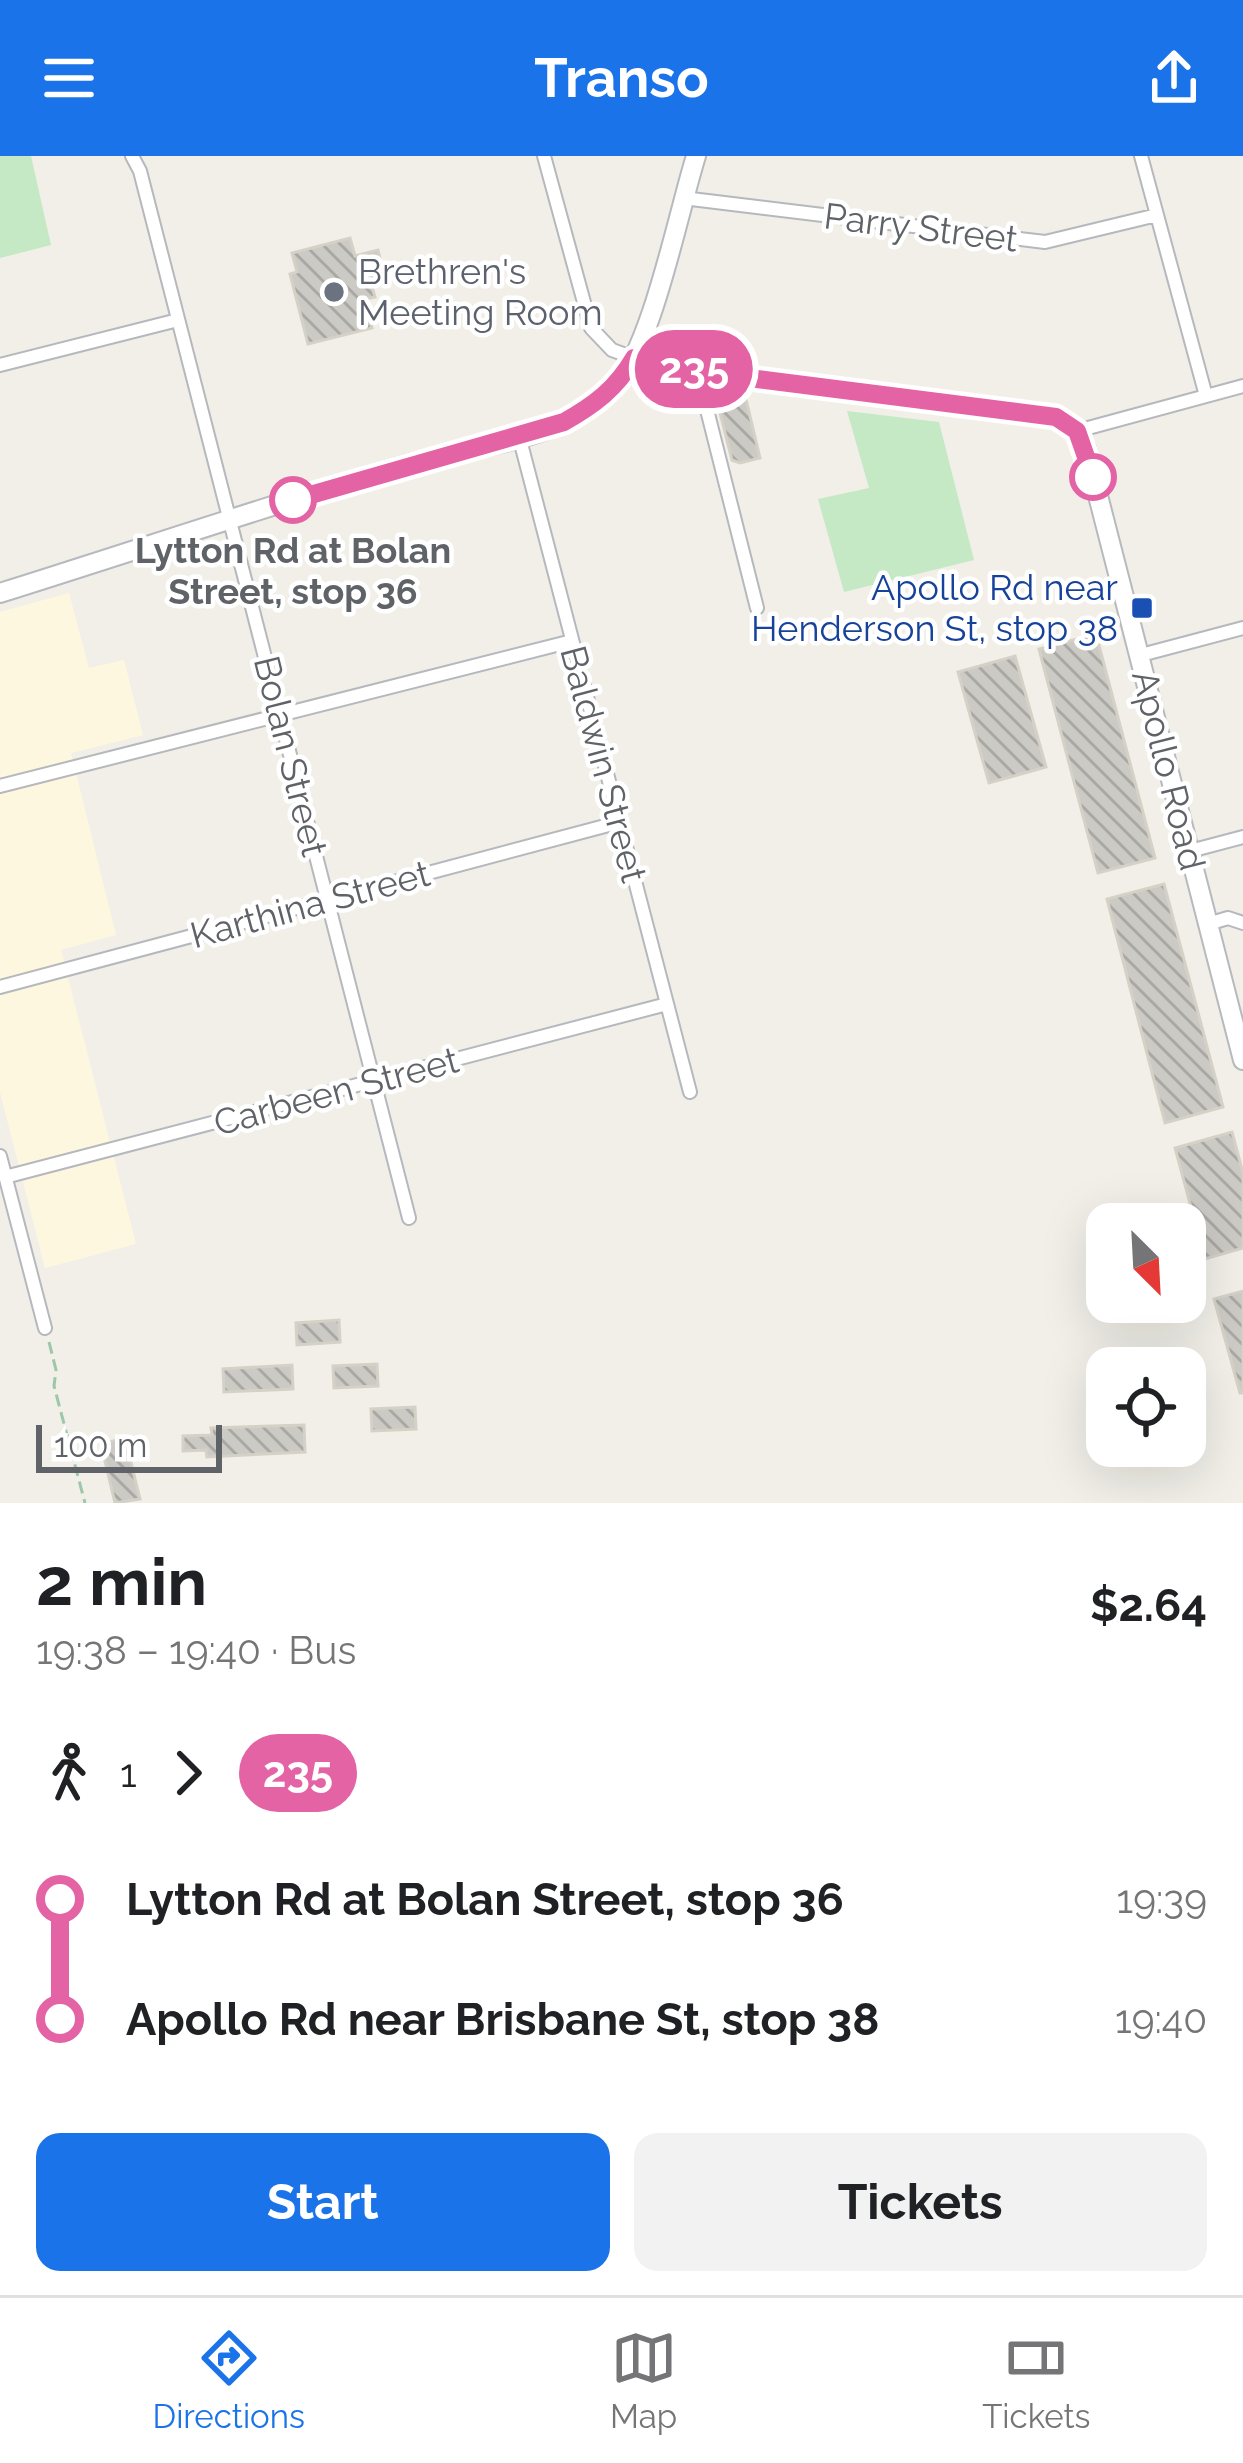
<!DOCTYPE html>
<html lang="en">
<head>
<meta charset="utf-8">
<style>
	body { margin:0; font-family:Raleway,sans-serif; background:#f2f2f2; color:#202124; height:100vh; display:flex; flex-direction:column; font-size:45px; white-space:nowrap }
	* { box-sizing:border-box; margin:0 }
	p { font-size:39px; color:#757577 }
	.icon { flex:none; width:66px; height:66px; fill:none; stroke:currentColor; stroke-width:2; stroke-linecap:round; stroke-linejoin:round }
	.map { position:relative; height:1347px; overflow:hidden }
	.side { display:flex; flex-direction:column; background:#fff; flex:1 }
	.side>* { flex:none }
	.badge { padding:0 24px; border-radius:39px; font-size:42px; line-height:78px }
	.needle { width:78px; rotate:156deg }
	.tools { position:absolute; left:1086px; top:1047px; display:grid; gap:24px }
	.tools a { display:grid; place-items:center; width:120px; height:120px; border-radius:24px; background:#fff; box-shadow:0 12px 48px #0002; font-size:60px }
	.scale { position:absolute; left:36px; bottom:30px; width:186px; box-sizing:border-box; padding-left:12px; border:6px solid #5f6368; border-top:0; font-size:33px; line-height:42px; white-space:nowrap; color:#5f6368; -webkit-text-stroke:9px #fff; paint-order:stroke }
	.map>.badge { position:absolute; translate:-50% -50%; box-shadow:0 0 0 6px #fff }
	.legs { display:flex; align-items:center; gap:18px; height:132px; padding:0 36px; font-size:39px }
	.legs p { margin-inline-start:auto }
	.headline { display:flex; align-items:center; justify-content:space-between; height:204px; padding:0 36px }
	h1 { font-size:66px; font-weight:700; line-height:90px }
	.action { display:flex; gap:24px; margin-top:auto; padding:24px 36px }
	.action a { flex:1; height:138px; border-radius:24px; background:#1a73e8; color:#fff; font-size:48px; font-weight:700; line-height:138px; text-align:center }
	.action a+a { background:#f2f2f2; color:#202124 }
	ul { padding:0 36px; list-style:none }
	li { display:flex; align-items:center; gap:42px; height:120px; font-size:45px }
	li i { display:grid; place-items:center; width:18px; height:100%; margin:0 15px; background:currentColor }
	li i::after { content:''; width:30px; height:30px; margin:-15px; border:9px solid; border-radius:50%; background:#fff }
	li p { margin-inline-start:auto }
	li:first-child i { background:linear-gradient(#0000 50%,currentColor 0) }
	li:last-child i { background:linear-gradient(currentColor 50%,#0000 0) }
	header { display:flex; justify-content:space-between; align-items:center; height:156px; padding:0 36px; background:#1a73e8; color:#fff; font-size:54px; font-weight:700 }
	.tab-bar { display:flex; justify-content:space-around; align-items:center; height:168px; border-top:3px solid #e0e0e0; background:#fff; font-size:33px; color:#757577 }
	.tab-bar a { display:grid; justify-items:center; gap:6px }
	.tab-bar .current { color:#1a73e8 }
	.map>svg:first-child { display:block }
	.commercial { fill:#fef7e0 }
	.green { fill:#c5e8c5 }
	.building { fill:url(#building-back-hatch); stroke:#d6d1c6; stroke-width:3 }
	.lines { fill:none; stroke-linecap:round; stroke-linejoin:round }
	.street-casing { stroke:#b5b8bc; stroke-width:16 }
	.secondary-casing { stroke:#b6babf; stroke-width:22 }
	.path { stroke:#9cc7a9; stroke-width:3; stroke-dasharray:12 6; stroke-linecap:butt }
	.street { stroke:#fff; stroke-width:12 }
	.secondary { stroke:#fff; stroke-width:18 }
	.line-1-casing { stroke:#fff; stroke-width:27 }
	.line-1 { stroke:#e463a4; stroke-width:18 }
	.worship-dot { fill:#6b7280; stroke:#fff; stroke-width:4.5 }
	.stop-1-dot { fill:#fff; stroke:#e463a4; stroke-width:6 }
	.transit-dot { fill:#1a4fb4; stroke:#fff; stroke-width:4.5 }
	.labels { text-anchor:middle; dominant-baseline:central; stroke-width:9; stroke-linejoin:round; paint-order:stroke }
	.street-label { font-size:36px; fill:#5f6368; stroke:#fff }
	.worship-label { font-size:36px; fill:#5b616d; stroke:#fff; text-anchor:start }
	.stop-label { font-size:36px; font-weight:bold; fill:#5f6368; stroke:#fff }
	.transit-label { font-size:36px; fill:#164399; stroke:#fff; text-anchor:end }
</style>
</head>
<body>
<header><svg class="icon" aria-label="menu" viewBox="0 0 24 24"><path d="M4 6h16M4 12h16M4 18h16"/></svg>Transo<svg class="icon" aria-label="share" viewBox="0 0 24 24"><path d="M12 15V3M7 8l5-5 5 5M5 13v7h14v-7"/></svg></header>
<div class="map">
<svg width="1243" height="1347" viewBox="0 0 1243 1347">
	<defs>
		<pattern id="building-back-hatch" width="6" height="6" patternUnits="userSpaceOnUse" patternTransform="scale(3)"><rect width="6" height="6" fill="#cccac5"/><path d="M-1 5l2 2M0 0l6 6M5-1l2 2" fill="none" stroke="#a9a8a4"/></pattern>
	</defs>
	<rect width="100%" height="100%" fill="#f1efe8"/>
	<path class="commercial" d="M 69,437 L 89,512 L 124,504 L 143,579 L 71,597 L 116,779 L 61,794 L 136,1088 L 45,1112 L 0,936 L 0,456 Z"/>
	<path class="green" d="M 0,0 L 31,0 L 51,89 L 0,102 Z
		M 847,255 L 939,266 L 974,404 L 844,436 L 818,343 L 869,332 Z"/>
	<path class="building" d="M 350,82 L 355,100 L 378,94 L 386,127 L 372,131 L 375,141 L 365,143 L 372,172 L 308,188 L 290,118 L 297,116 L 292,97 Z
		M 726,233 L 744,235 L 760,302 L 740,307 L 732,304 L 716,241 L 726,238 Z
		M 1096,478 L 1155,702 L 1098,717 L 1039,493 Z
		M 1015,500 L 1046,611 L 989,627 L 958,516 Z
		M 1164,728 L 1223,951 L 1165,967 L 1107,743 Z
		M 1232,976 L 1243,1017 L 1243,1092 L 1205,1103 L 1175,992 Z
		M 1243,1135 L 1243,1237 L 1240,1237 L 1214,1143 Z
		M 339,1164 L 340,1186 L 297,1189 L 296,1167 Z
		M 377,1208 L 378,1230 L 334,1232 L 333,1210 Z
		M 292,1209 L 293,1233 L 224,1236 L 223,1213 Z
		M 415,1251 L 416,1273 L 372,1275 L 371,1253 Z
		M 304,1269 L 305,1296 L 207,1301 L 206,1294 L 183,1295 L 183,1280 L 212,1279 L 211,1272 Z
		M 125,1282 L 140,1343 L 115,1347 L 101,1288 Z"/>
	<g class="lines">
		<defs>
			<path id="street" d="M 132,0 L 140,15 L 409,1062
				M 544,0 L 591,172 L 612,194 L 634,202
				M 1141,0 L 1206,240
				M 683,42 L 1045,86 L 1157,59
				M 0,209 L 178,164
				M 704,214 L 703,238 L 757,452
				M 1077,275 L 1243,230
				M 519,280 L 690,936
				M 1141,499 L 1243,472
				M 0,630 L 572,485
				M 1190,695 L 1243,681
				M 1208,768 L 1228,762 L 1243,767
				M 0,831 L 620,666
				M 0,1000 L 45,1172
				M 5,1021 L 667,848"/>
			<path id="secondary" d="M 634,202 L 662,211 L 1039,258 C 1064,262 1075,270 1086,293 L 1243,904
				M 0,437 C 134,395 267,350 402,310 C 470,290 562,286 614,232 C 652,192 678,57 696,0"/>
		</defs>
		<use href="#street" class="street-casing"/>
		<use href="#secondary" class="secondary-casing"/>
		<path class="path" d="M 49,1186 L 56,1214 L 54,1230 L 85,1347"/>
		<use href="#street" class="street"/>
		<use href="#secondary" class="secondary"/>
	</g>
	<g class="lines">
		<defs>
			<path id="line-1" d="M 293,344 L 564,266 C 594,249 616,233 634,202 L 662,211 L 1056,261 L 1077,275 L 1093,321"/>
		</defs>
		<use href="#line-1" class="line-1-casing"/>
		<use href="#line-1" class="line-1"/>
	</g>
	<circle class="worship-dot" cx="334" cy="136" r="12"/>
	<g class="stop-1-dot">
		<circle cx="1093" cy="321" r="21"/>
		<circle cx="293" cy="344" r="21"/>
	</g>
	<rect class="transit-dot" x="1130" y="440" width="24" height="24" rx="6"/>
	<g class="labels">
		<g class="street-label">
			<text transform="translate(921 71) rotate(7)">Parry Street</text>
			<text transform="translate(291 600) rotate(76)">Bolan Street</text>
			<text transform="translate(604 608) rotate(75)">Baldwin Street</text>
			<text transform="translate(1169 614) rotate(76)">Apollo Road</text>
			<text transform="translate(310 748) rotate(-15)">Karthina Street</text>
			<text transform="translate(336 935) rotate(-15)">Carbeen Street</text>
		</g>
		<g class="worship-label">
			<text x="358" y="115">Brethren's<tspan x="358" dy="41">Meeting Room</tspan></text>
		</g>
		<g class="stop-label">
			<text x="293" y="394">Lytton Rd at Bolan<tspan x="293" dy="41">Street, stop 36</tspan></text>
		</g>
		<g class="transit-label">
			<text x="1118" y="431">Apollo Rd near<tspan x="1118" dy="41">Henderson St, stop 38</tspan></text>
		</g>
	</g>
</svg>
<div class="tools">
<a><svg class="needle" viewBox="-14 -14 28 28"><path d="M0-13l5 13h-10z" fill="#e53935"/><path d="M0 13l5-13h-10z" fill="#757577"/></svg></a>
<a><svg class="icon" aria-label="locate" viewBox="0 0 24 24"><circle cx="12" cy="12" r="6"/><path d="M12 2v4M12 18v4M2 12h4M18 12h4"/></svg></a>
</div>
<div class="scale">100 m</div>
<b class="badge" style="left:694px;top:213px;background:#e463a4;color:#fff">235</b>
</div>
<section class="side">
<div class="headline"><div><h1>2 min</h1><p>19:38 – 19:40 · Bus</p></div><b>$2.64</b></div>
<div class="legs"><svg class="icon" aria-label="walk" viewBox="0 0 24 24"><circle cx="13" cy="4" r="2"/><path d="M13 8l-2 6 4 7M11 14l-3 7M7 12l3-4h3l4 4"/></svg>1<svg class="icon" aria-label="forward" viewBox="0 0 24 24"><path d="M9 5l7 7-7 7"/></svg><b class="badge" style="background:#e463a4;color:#fff">235</b></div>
<ul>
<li><i style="color:#e463a4"></i><b>Lytton Rd at Bolan Street, stop 36</b><p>19:39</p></li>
<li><i style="color:#e463a4"></i><b>Apollo Rd near Brisbane St, stop 38</b><p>19:40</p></li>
</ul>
<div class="action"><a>Start</a><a>Tickets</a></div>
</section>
<nav class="tab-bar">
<a class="current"><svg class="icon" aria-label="directions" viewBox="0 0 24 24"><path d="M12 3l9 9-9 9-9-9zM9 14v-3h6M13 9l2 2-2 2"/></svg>Directions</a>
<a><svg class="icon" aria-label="map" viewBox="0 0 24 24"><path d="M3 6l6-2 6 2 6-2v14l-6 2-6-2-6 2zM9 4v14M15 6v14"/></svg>Map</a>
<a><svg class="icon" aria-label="tickets" viewBox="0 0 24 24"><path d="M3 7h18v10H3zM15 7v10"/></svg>Tickets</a>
</nav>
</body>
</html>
